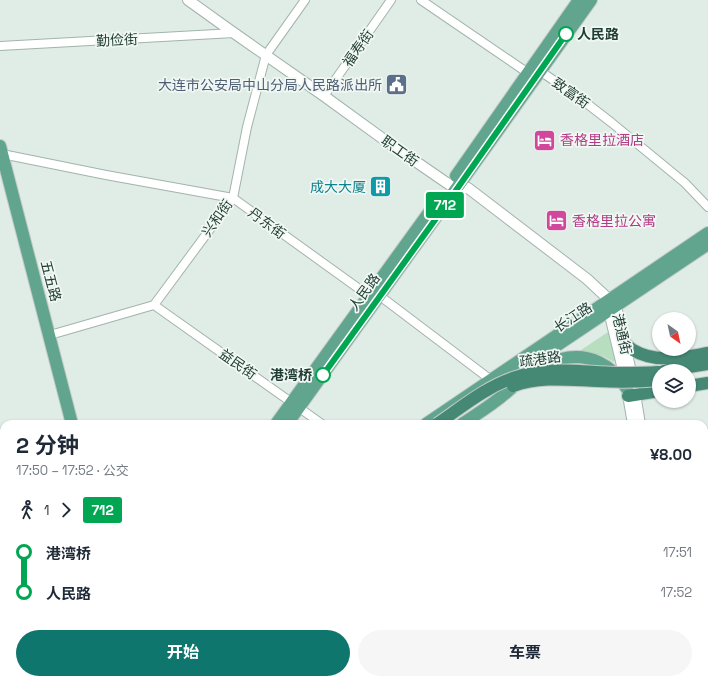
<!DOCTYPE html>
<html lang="zh">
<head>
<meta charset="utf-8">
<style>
	body { margin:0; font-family:"Space Grotesk","Noto Sans SC",sans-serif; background:#f6f6f7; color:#1f2937; height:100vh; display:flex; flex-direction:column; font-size:15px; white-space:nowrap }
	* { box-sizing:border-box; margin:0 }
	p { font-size:13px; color:#747a83 }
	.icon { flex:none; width:22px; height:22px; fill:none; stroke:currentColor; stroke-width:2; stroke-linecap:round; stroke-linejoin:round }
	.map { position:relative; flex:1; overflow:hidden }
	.panel { position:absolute; left:0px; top:420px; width:708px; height:264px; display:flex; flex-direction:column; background:#fff; border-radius:12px 12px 0 0; box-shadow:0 1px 3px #0004 }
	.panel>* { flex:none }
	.badge { padding:0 8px; border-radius:3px; font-size:14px; line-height:26px }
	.needle { width:26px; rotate:147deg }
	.tools { position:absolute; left:652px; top:312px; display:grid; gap:8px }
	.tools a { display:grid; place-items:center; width:44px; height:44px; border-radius:50%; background:#fff; box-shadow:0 1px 3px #0004; font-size:20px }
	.map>.badge { position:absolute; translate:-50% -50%; box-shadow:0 0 0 2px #fff }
	.legs { display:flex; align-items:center; gap:6px; height:44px; padding:0 16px; font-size:13px }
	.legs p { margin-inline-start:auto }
	.headline { display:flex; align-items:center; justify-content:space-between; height:68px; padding:0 16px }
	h1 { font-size:22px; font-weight:700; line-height:30px }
	.primary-button { display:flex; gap:8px; margin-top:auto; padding:8px 16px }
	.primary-button a { flex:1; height:46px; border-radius:24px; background:#0f766e; color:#fff; font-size:16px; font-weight:700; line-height:46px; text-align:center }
	.primary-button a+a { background:#f6f6f7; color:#1f2937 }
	ul { padding:0 16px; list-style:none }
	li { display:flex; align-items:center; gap:14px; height:40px; font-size:15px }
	li i { display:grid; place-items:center; width:6px; height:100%; margin:0 5px; background:currentColor }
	li i::after { content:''; width:10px; height:10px; margin:-5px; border:3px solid; border-radius:50%; background:#fff }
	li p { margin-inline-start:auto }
	li:first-child i { background:linear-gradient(#0000 50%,currentColor 0) }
	li:last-child i { background:linear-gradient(currentColor 50%,#0000 0) }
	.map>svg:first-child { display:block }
	.green { fill:#b7dfbf }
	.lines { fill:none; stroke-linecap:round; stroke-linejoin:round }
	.minor-casing { stroke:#a2b4ad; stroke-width:10 }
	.tertiary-casing { stroke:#a2b4ad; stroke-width:12 }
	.secondary-casing { stroke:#a0bbb0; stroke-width:13 }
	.primary-casing { stroke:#c0c9c6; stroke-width:14 }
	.trunk-casing { stroke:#c0c9c6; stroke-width:14 }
	.minor { stroke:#fff; stroke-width:8 }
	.tertiary { stroke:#fff; stroke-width:10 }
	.secondary { stroke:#fff; stroke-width:11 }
	.primary { stroke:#61a58f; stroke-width:12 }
	.trunk { stroke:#458874; stroke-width:12 }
	.trunk-bridge-casing { stroke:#c0c9c6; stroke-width:14; stroke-linecap:butt }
	.trunk-bridge { stroke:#458874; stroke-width:12 }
	.line-1-casing { stroke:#fff; stroke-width:9 }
	.line-1 { stroke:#00a651; stroke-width:6 }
	.stop-1-dot { fill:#fff; stroke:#00a651; stroke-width:2 }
	.labels { text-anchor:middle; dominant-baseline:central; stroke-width:3.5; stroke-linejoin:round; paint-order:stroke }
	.stop-label { font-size:14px; font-weight:bold; fill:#1f3d34; stroke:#f1f8f4; text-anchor:start }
	.street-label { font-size:14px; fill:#1f3d34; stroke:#f1f8f4 }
	.service-label { font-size:14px; fill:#4e5e75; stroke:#f1f8f4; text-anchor:end }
	.hotel-label { font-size:14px; fill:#b23c85; stroke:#f1f8f4; text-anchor:start }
	.culture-label { font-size:14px; fill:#0d838f; stroke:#f1f8f4; text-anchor:end }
</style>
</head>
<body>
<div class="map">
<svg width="708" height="684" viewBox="0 0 708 684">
	<rect width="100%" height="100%" fill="#e0ece6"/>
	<path class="green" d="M 611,330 L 616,358 L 614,362 L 603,356 L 594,354 L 575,354 Z
		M 27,680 L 76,680 L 74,684 L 29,684 Z"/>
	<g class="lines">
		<defs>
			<path id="minor" d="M 421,0 L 528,73 L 540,71 L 581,99 L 612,123 L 685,183 L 708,207
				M 0,46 L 234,33
				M 324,96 L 391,0
				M 2,154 L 106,175 L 233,198 L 369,296 L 380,296 L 491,380
				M 154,305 L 322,424
				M 50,335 L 154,305 L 233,198 L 247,127 L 266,55 L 305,0
				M 704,584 L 708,583
				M 427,680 L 428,684
				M 265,684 L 282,680"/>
			<path id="tertiary" d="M 188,0 L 234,33 L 324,96 L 386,141 L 444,181 L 456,189 L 468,188 L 587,279 L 616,306 L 632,376 L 640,424
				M 609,304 L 609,311 L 625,378 L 633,424
				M 679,680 L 680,684"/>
			<path id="secondary" d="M 0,530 L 4,533
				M 150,680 L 150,684"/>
			<path id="primary" d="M 0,146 L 72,424
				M 456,176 L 579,0
				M 533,373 C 541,368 551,362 561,359 C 589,352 613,365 627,389
				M 276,424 L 438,200
				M 287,424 L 456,189 L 591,0
				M 426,424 L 708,233
				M 462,424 C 477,414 494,404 508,391 C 525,377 539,360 556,346 L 708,244
				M 127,680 L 128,684
				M 89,684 L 92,680
				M 100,684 L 103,680"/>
			<path id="trunk" d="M 624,342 C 627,345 630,348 633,350 C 656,364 684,357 708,353
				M 664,371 L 708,364
				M 689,386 L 708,383
				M 628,396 L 659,391
				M 0,651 L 4,650"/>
		</defs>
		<use href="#minor" class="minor-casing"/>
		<use href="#tertiary" class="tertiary-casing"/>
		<use href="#secondary" class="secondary-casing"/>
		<use href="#primary" class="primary-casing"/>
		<use href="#trunk" class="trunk-casing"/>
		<use href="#minor" class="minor"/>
		<use href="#tertiary" class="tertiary"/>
		<use href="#secondary" class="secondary"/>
		<use href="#primary" class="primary"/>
		<use href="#trunk" class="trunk"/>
		<defs>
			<path id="trunk-bridge" d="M 513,386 C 540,376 570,380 598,381 C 618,382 639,382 659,380
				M 437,424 C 462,407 487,386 516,377 C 550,366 582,372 616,373 C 630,373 645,373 659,372"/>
		</defs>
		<use href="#trunk-bridge" class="trunk-bridge-casing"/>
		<use href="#trunk-bridge" class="trunk-bridge"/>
	</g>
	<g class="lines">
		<defs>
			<path id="line-1" d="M 323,375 L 440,213 L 566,34"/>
		</defs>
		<use href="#line-1" class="line-1-casing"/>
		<use href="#line-1" class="line-1"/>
	</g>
	<defs>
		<symbol id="civic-square" viewBox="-11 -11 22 22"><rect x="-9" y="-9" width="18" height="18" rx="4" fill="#5c6f8a" stroke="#f1f8f4"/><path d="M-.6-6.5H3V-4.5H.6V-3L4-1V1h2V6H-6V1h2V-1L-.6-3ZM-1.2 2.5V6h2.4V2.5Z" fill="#fff"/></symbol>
		<symbol id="hotel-square" viewBox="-11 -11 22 22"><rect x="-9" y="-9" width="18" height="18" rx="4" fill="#d1479c" stroke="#f1f8f4"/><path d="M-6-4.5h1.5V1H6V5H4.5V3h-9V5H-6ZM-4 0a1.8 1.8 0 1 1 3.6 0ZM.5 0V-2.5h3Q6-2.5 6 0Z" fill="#fff"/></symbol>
		<symbol id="building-square" viewBox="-11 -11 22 22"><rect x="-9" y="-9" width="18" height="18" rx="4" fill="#0f9aa8" stroke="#f1f8f4"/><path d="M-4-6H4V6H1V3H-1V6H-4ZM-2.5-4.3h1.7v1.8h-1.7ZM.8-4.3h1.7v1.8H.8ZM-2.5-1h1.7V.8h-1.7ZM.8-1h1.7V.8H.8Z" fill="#fff"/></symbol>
	</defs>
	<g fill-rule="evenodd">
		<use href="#civic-square" x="384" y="72" width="25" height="25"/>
		<use href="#hotel-square" x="532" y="128" width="25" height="25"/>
		<use href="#building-square" x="368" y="174" width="25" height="25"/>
		<use href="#hotel-square" x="544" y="208" width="25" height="25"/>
	</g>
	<g class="stop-1-dot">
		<circle cx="566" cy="34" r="7"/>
		<circle cx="323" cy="375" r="7"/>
	</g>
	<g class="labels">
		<g class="stop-label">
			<text x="577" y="34">人民路</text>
			<text x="312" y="375" text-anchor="end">港湾桥</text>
		</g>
		<g class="street-label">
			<text transform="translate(117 40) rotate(-3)">勤俭街</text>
			<text transform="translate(358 48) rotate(-55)">福寿街</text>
			<text transform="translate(571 93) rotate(35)">致富街</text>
			<text transform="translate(400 151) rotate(35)">职工街</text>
			<text transform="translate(217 218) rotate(-55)">兴和街</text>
			<text transform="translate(267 223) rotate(36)">丹东街</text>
			<text transform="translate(51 281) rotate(75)">五五路</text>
			<text transform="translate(364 292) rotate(-54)">人民路</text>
			<text transform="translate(573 317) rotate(-33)">长江路</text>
			<text transform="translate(622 334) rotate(77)">港通街</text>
			<text transform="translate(540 359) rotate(-8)">疏港路</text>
			<text transform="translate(238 364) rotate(35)">益民街</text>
		</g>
		<g class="service-label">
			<text x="382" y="85">大连市公安局中山分局人民路派出所</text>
		</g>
		<g class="hotel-label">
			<text x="560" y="140">香格里拉酒店</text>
			<text x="572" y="221">香格里拉公寓</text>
		</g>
		<g class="culture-label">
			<text x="366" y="187">成大大厦</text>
		</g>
	</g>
</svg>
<div class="tools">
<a><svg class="needle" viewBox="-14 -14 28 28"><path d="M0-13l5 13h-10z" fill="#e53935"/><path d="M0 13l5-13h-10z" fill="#747a83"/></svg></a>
<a><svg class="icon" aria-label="layers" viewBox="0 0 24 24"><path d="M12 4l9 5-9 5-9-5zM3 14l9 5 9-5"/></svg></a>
</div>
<b class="badge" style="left:445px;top:205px;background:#00a651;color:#fff">712</b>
<section class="panel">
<div class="headline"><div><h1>2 分钟</h1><p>17:50 – 17:52 · 公交</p></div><b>¥8.00</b></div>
<div class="legs"><svg class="icon" aria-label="walk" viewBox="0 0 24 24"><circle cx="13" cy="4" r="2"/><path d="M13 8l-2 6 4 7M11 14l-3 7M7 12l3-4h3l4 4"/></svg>1<svg class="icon" aria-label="forward" viewBox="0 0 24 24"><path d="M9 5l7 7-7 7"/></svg><b class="badge" style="background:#00a651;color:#fff">712</b></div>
<ul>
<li><i style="color:#00a651"></i><b>港湾桥</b><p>17:51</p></li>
<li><i style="color:#00a651"></i><b>人民路</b><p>17:52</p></li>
</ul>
<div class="primary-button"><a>开始</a><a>车票</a></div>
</section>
</div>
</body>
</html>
